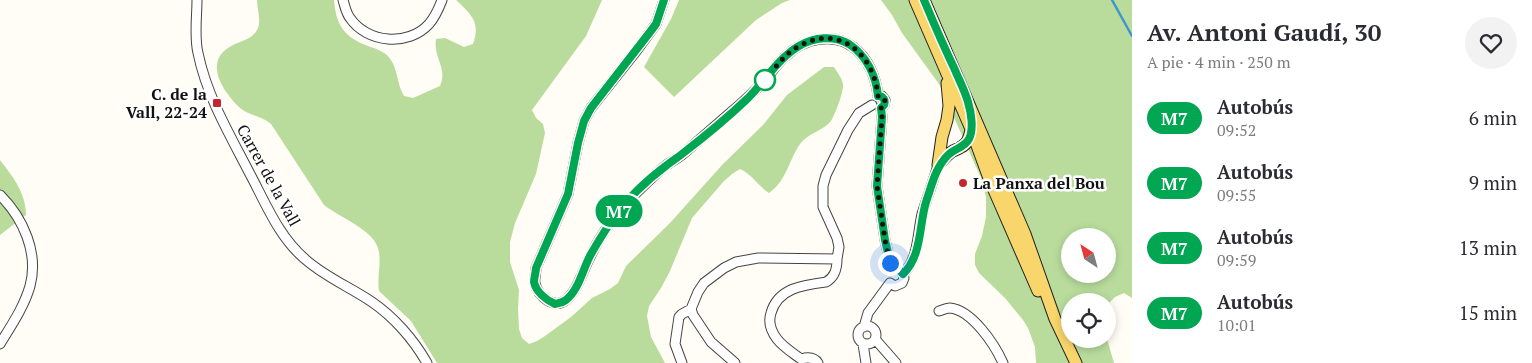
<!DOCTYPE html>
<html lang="es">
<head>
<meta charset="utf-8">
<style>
	body { margin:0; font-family:"PT Serif",serif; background:#f2f2f3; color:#2b2b33; height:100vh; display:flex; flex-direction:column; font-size:19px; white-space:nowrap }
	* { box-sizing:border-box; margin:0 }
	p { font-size:16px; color:#7c7c81 }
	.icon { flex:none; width:28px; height:28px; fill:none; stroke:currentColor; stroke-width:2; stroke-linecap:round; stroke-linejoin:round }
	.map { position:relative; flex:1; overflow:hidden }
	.drawer { display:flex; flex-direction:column; background:#fff; width:400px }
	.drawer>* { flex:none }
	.badge { padding:0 10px; border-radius:16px; font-size:18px; line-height:32px }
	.needle { width:32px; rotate:324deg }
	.buttons { position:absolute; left:1061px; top:228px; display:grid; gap:10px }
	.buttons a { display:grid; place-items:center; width:55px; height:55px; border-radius:50%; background:#fff; box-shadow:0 2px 8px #0003; font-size:25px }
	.you { position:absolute; width:25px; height:25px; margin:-12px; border:4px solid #fff; border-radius:50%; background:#1a73e8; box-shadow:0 0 0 8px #1a73e833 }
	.map>.badge { position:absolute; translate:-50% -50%; box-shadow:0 0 0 2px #fff }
	.round { display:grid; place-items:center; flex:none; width:52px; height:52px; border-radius:26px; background:#f2f2f3 }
	.headline { display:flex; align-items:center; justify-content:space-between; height:85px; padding:0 15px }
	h1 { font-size:24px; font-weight:800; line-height:38px }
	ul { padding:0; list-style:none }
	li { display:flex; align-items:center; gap:15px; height:65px; padding:0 15px }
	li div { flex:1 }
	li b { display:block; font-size:19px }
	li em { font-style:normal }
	li .badge { min-width:55px; font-weight:700; text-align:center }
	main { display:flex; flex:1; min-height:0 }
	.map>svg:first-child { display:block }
	.forest { fill:#b9dc9c; fill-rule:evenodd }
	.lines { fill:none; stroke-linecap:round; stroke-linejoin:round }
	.stream { stroke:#3f96cf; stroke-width:2.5 }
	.minor-casing { stroke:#444; stroke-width:11 }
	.major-casing { stroke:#222; stroke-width:13 }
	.minor { stroke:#fff; stroke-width:9 }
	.major { stroke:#f9d66b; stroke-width:11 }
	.line-casing { stroke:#fff; stroke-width:11 }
	.line { stroke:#00a651; stroke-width:8 }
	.walk { stroke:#111; stroke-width:5; stroke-dasharray:0 9 }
	.stop-dot { fill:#fff; stroke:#00a651; stroke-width:2.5 }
	.poi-dot { fill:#c4262e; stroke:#fff; stroke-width:2 }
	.labels { text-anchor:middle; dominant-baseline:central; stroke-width:5; stroke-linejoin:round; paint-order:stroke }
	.poi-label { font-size:16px; font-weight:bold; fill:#111; stroke:#fff; text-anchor:end }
	.street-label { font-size:16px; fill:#111; stroke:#fff }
</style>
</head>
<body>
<main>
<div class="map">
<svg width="1132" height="363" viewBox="0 0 1132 363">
	<rect width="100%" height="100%" fill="#fffdf5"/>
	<path class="forest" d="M 257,0 L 334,0 C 336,25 344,37 368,46 C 377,49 386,52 391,60 C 398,71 397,85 404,96 L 413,98 L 440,86 C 448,68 433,58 436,39 L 445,38 L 464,47 L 473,44 C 481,22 471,14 456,0 L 602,0 L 586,36 L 532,110 L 536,118 L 543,124 L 545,133 L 536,174 L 515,223 L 510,242 L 510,262 L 519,290 L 518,309 L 519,329 L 522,338 L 529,344 L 537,341 L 545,336 L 571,317 L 592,298 L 610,289 L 618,283 L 626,266 L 670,223 L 723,164 L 763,125 L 787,95 L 824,67 L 834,67 C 837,72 842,78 843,84 C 844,91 835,115 831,121 C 823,131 808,133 800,144 C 788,162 787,180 769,193 C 758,186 752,174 740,169 L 732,174 L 724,181 L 692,218 L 670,271 L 661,288 L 649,306 L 647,316 L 651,337 L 665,363 L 437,363 L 411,321 L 379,291 C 377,278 381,265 379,252 C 376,230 340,218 324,205 L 271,124 C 261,115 248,116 238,106 C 224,92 204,64 228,48 C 236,42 248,41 255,33 C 263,24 257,11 257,0 Z
		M 679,0 L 790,0 L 782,3 L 756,20 L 674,97 L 644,67 L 671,19 Z
		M 881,0 L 1132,0 L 1132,298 L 1124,293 L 1115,297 L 1108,304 L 1108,301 L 1070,301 L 1070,339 L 1107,339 L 1114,363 L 1036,363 L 1035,347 L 1028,328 L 1023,320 L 1005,298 L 979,273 L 975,265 L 975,254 L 982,236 L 986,217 L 986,197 L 981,178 L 939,84 L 902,33 L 892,15 ZM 1070,236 L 1108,236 L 1108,274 L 1070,274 Z
		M 0,160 C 13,177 26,193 26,215 L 0,235 Z"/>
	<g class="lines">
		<path class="stream" d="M 1112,0 L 1132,36"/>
		<defs>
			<path id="minor" d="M 197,0 C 197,16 194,37 198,53 C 207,97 230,135 250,174 C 266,204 279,237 305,259 C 325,277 350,287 372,302 C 394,317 414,340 427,363
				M 343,0 C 345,6 346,13 350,18 C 367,43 408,47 429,24 C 435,17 439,8 442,0
				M 664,0 L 656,24 L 637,50 L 591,108 L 584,121 L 578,143 L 568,194 L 536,268 C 536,273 534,279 535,283 C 538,296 554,310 566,300 C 578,290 583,270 590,257 C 599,238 612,219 626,203 C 638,191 651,178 664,167 C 670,162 677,159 683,154 C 698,141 713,128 729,114 C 741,104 753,93 764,81 C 772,72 778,62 787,55 C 804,39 833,32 853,47 C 868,58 876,77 878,96
				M 878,96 L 882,96 L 885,100 L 884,105 L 881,108
				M 881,108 L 882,117 L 877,186 L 885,240 L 892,270
				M 0,195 C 23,218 39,253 30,286 C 24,307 11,326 0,344
				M 903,274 C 919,258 917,235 922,214 C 927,198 933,182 938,165
				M 890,283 L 895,286 L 902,283 L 904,278 L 903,274
				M 939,311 C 943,310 946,308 950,308 C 972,310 995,345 1003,363
				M858 335a9 9 0 1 1 18 0a9 9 0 1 1-18 0Z
				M 864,327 L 868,313 L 890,283
				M 875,339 L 896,363
				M 863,344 L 866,363
				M 682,363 L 675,344 L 679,317 L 682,314 L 691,309
				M 735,363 L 711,342 L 693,315 L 691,309 L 698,292 L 704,283 L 724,268 L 736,262 L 758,258 L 837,259 L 839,247 L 837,238 L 823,207 L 823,186 L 826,175 L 848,130 L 859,113 L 872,105
				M 818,363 C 814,357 808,357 801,359 C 793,353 783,347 777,339 C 771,331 768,322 771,313 C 778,288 803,285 826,282 C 835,277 837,269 837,259"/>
			<path id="major" d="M 915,0 L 971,129 L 990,181 L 1038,291
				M 924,0 L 1025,234 L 1055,319 L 1076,363
				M 938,165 L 942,137 L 947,120 L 949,106 L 947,83
				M 938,165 C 942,161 946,156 950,153 C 954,149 958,150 961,147 C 968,144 970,136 971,129"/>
		</defs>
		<use href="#minor" class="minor-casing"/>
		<use href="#major" class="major-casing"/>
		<use href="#minor" class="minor"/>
		<use href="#major" class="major"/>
	</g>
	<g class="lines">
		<defs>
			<path id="line" d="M 664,0 L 656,24 L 650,32 L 591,108 L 584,121 L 578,143 L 568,194 L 536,268 C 536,272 534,277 534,282 C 536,292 546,300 555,304 C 559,303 562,303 566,300 C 579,290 583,268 591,254 C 598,242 605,230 613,219 C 627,199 647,180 667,165 C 672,161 677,158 682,154 C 704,137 726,119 746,100 C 764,83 777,59 799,46 C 814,37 834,35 849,44 C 867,56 876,76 878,96 C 883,96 886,100 884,105 L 881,108 L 882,117 L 877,186 L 885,240 L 892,270 L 898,269 L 903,274 C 922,256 919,225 926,202 C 932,185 935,168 948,155 C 955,148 964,148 969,139 C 974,129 971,112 968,102 C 965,91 959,80 955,70 C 944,47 934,24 924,0"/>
		</defs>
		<use href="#line" class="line-casing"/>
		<use href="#line" class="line"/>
		<path class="walk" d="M 765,80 C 776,67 785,53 801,45 C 841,24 874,55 878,96 L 883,97 C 886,101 886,106 881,108 L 882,117 L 877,186 L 885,240 L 890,263"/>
	</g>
	<circle class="stop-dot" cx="765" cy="80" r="10"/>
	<g class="poi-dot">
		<rect x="212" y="98" width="10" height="10" rx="2.5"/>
		<circle cx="963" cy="183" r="5"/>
	</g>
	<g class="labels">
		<g class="poi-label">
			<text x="207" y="94">C. de la<tspan x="207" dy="18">Vall, 22-24</tspan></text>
			<text x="973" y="183" text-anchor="start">La Panxa del Bou</text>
		</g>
		<g class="street-label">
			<text transform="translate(269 175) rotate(61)">Carrer de la Vall</text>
		</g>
	</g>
</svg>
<div class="buttons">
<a><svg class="needle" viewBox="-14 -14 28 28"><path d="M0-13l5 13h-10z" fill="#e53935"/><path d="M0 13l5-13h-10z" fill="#7c7c81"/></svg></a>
<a><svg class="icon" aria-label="locate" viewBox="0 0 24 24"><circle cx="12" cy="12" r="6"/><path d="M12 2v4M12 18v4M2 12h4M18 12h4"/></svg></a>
</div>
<div class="you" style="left:890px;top:263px"></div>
<b class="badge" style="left:619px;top:211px;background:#00a651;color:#fff">M7</b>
</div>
<section class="drawer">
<div class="headline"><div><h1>Av. Antoni Gaudí, 30</h1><p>A pie · 4 min · 250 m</p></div><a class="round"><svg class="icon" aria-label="heart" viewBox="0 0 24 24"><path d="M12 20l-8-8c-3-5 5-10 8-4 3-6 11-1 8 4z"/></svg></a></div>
<ul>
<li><span class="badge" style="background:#00a651;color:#fff">M7</span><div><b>Autobús</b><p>09:52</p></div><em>6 min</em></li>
<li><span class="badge" style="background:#00a651;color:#fff">M7</span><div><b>Autobús</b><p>09:55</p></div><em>9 min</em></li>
<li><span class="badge" style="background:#00a651;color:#fff">M7</span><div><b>Autobús</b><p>09:59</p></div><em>13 min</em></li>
<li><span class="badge" style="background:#00a651;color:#fff">M7</span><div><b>Autobús</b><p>10:01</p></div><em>15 min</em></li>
</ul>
</section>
</main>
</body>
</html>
